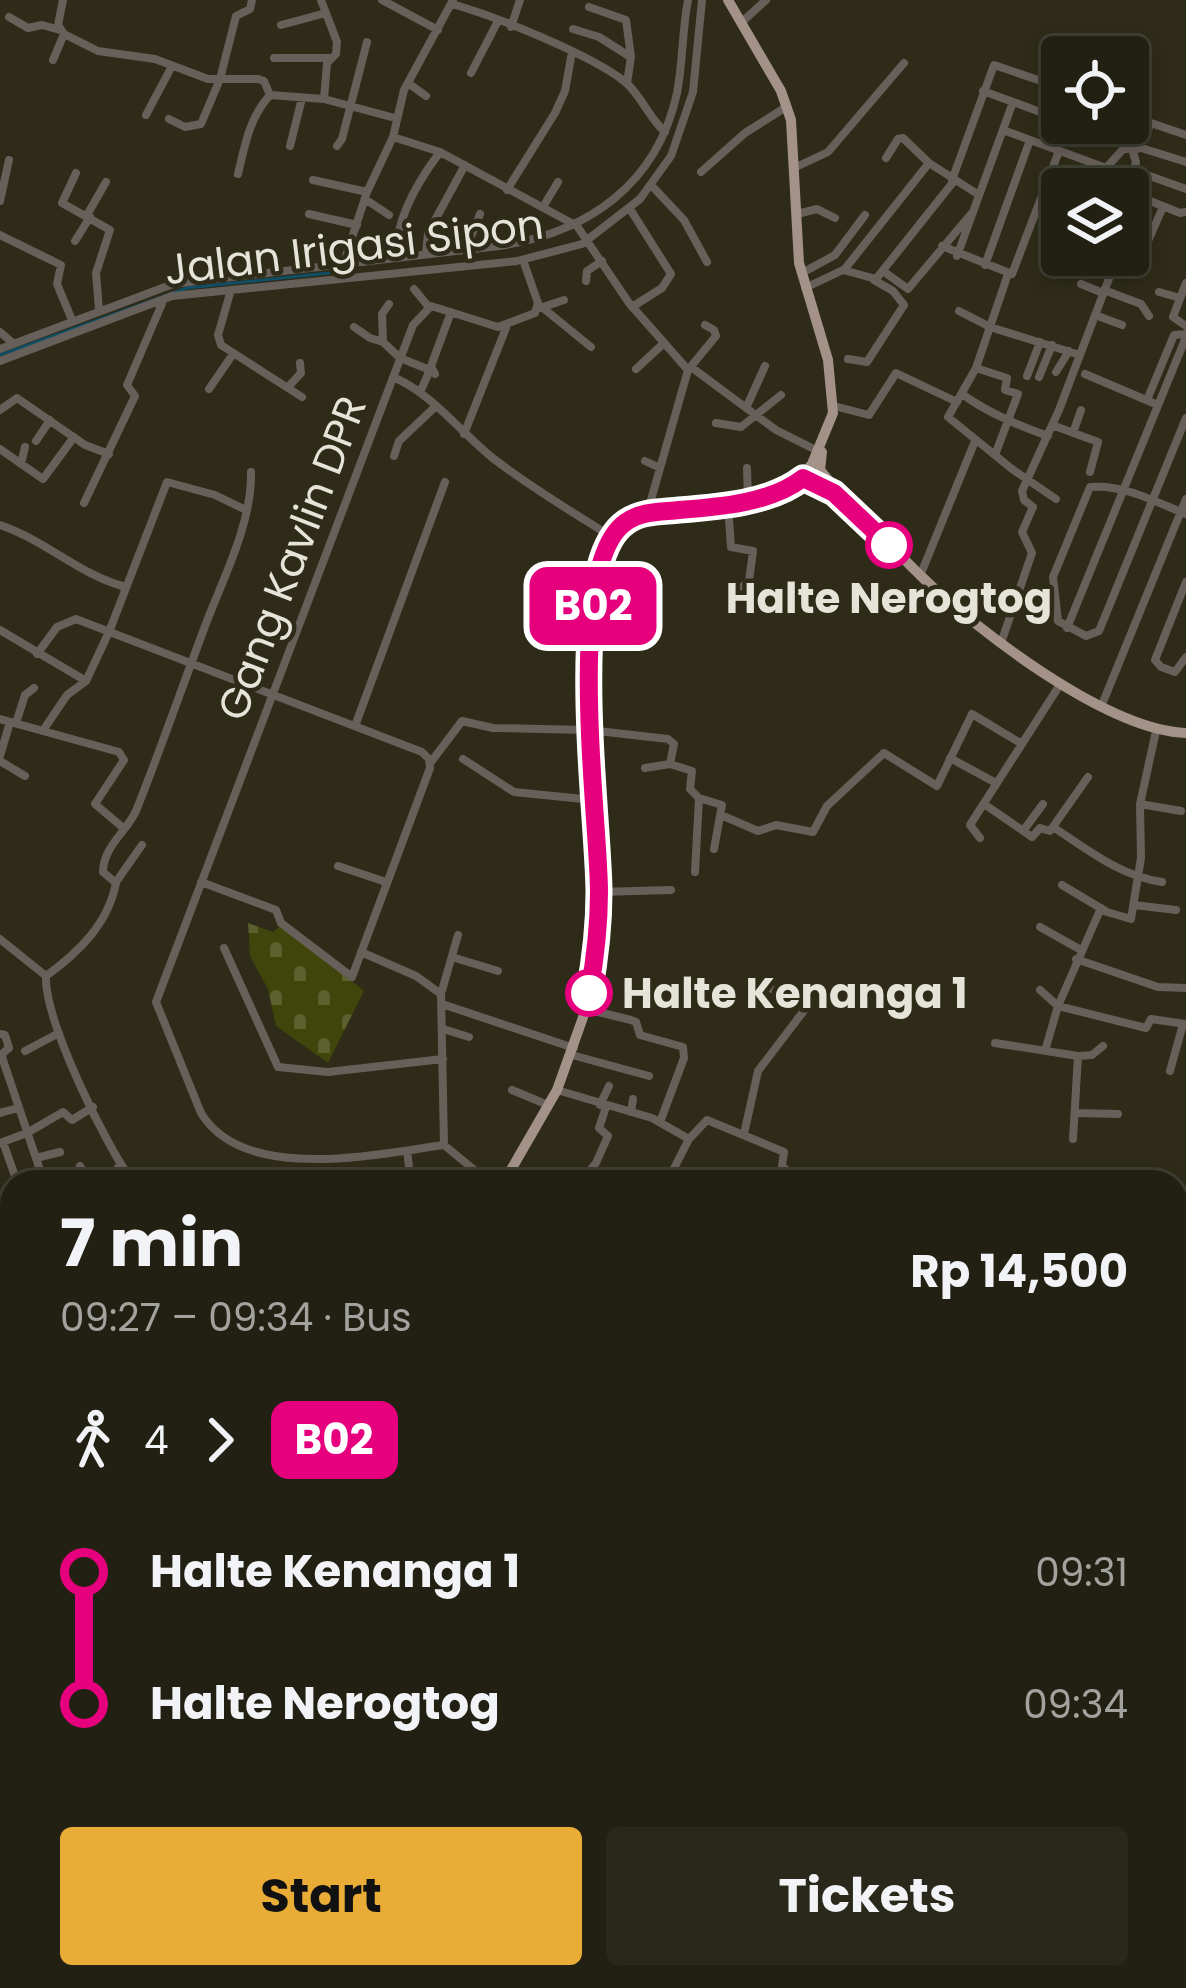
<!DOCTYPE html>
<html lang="en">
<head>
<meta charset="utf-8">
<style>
	body { margin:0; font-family:Poppins,sans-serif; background:#2a281b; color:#f1f3f6; height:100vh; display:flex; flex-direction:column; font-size:45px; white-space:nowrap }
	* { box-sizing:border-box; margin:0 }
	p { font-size:39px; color:#a2a39f }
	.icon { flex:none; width:66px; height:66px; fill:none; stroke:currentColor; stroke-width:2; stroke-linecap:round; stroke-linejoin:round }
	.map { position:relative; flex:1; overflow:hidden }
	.side { position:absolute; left:0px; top:1170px; width:1188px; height:819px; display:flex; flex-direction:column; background:#222012; border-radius:36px 36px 0 0; box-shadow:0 6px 18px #0003,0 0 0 3px #3f3e32 }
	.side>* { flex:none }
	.badge { padding:0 24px; border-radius:18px; font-size:42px; line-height:78px }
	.buttons { position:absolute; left:1041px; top:36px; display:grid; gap:24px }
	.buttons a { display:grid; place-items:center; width:108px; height:108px; border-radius:12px; background:#222012; box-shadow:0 6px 18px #0003,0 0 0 3px #3f3e32; font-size:60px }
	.map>.badge { position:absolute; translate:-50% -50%; box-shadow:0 0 0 6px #fff }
	.legs { display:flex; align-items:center; gap:18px; height:132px; padding:0 60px; font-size:39px }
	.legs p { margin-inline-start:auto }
	.head { display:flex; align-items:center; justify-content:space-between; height:204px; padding:0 60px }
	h1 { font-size:66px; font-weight:700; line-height:90px }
	.primary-button { display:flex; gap:24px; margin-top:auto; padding:24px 60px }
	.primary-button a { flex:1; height:138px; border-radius:12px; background:#e8ac37; color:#111; font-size:48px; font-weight:700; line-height:138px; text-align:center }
	.primary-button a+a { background:#2a281b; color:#f1f3f6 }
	ul { padding:0 60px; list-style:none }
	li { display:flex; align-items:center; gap:42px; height:132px; font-size:45px }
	li i { display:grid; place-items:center; width:18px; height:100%; margin:0 15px; background:currentColor }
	li i::after { content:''; width:30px; height:30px; margin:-15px; border:9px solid; border-radius:50%; background:#222012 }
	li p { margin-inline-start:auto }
	li:first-child i { background:linear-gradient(#0000 50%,currentColor 0) }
	li:last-child i { background:linear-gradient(currentColor 50%,#0000 0) }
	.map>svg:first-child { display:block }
	.cemetery { fill:url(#cemetery-stones) }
	.water { fill:#0f4e65 }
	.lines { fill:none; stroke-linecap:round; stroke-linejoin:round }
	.stream { stroke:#0f4e65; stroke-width:3 }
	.minor { stroke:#675f5a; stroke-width:8 }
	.major { stroke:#a49288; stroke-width:10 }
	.line-1-casing { stroke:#fff; stroke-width:27 }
	.line-1 { stroke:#e6007e; stroke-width:18 }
	.stop-1-dot { fill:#fff; stroke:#e6007e; stroke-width:6 }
	.labels { text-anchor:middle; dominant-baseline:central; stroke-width:9; stroke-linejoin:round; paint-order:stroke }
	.street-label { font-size:42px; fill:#e6e4d9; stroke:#2e2b18 }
	.stop-label { font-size:42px; font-weight:bold; fill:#e6e4d9; stroke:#2e2b18 }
</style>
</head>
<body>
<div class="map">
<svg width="1186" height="1988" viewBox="0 0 1186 1988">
	<defs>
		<pattern id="cemetery-stones" width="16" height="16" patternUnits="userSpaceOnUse" patternTransform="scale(3)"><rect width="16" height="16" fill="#40450c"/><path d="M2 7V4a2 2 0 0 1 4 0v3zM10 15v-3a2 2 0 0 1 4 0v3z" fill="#5c602f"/></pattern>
	</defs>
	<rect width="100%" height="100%" fill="#2e2b18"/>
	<path class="cemetery" d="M 248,923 L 273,932 L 282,924 L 364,991 L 328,1063 L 276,1026 L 268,989 L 250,956 Z"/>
	<path class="water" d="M 12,1732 L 12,1977 L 392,1977 L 388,1988 L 0,1988 L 0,1736 Z
		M 400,1977 L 485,1977 L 483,1988 L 410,1988 Z
		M 862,1977 L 955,1977 L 954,1988 L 856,1988 Z"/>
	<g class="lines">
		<path class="stream" d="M 0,355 L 187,288 L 329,273"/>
		<path class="minor" d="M 63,0 L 58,25 L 64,34 L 98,51 L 155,59 L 208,79 L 258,79 L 264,81 L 270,95 L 324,99 L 395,118
			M 321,0 L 337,42 L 336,54 L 327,63 L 324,99
			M 382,0 L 438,30
			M 452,4 C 495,16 589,54 624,81 C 640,93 648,117 665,132
			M 589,7 L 626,20 L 631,57 L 627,83
			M 9,17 L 28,28 L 42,25 L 60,30
			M 742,22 L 766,0
			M 281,25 L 326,13
			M 511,27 L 520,0
			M 573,29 L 599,37 L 629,56
			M 274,58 L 329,58
			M 53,60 L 64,34
			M 471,73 L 498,21
			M 408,83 L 426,96
			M 983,91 L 1062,120
			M 1128,112 L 1131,114 L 1127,132 L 1129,139
			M 146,115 L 172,66
			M 169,119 L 185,127 L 201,124 L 220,79 L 236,16 L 250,9 L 252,0
			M 1069,123 L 1125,144
			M 1003,130 L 1106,168 L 1125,147
			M 393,137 L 440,152 L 577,226 L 629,303 L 688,370
			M 1137,141 L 1126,140 L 1126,149 L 1137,149 L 1137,141 L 1143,140 L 1151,123 L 1186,135
			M 290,146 L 302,98
			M 337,146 L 342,139 L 367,42
			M 1138,147 L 1186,162
			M 886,158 L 898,139 L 903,138 L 929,163 L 979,195
			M 796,167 L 828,152 L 904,63
			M 1133,170 L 1186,189
			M 701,172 L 745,133 L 786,107
			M 76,173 L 62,203 L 110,230 L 96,273 L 99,310
			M 238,174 C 245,145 249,118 270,95
			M 313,180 L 367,192
			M 952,180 L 994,65 L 1062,88
			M 652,186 L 684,220 L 707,262
			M 1128,189 L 1136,162 L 1133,152
			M 507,190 L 555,113 L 565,91 L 572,52
			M 1128,192 L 1180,213 L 1186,212
			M 365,199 L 389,215
			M 0,201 L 9,160
			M 543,207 L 558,182
			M 630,209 L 671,274 L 662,288 L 632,307
			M 309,214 L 357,225
			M 797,214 L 817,209 L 835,218
			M 87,215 L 106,182
			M 0,235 L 61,265 L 57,284 L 72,320
			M 1128,238 L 1148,241 L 1163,207
			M 75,241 L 90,217
			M 942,246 L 1012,274 L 1059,151
			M 466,249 L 480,214
			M 426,254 L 428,233 L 465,165
			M 957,256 L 1013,102
			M 396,258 C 395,220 418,181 440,152
			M 343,265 L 367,192 L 393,137 L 404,90 L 453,0
			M 985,265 L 1030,140
			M 844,270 L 929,163
			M 883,271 L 908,289 L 971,214
			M 802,273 L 835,255 L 865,215
			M 1008,274 L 976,368 L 948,417 L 1012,469 L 1056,499
			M 586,281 L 587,271 L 602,261
			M 1186,283 L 1173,317 L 1186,326
			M 1081,284 L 1103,293
			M 805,288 L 843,270 L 876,279 L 954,181
			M 414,289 L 428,306
			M 231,290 L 218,335 L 221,345 L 302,397
			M 1104,290 L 1141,304 L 1149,316
			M 1159,292 L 1180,298
			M 389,304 L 382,314 L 383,342 L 400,358 L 430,370 L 421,390
			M 540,308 L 564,300
			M 543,308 L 591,347
			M 959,311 L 990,327 L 1080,355
			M 1095,315 L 1122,325
			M 354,327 L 370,338 L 383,342
			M 0,332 L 14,344
			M 0,349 L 173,284 L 499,246 C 587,233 657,185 677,93 C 683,62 682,31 688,0
			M 848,359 L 867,362 L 904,305 L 893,291 L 874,280
			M 0,361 L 172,296 L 517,261 L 582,244 L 640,199 L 671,156 L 693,92 L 702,0
			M 691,367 L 776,430 L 818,451
			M 976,368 L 1007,378 L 1005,390 L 1018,394 L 995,455
			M 636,369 L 663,344
			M 1056,372 L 1069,351
			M 435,374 L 431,366 L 451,312
			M 1085,374 L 1158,405
			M 1027,376 L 1040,342
			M 393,377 C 433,394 460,432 494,459 C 532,488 572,512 612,537
			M 1039,377 L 1052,345
			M 288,387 L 301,373 L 300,363
			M 209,389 L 233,354
			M 962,394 C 988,413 1017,425 1048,436
			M 1147,400 L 1174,335 L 1186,334
			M 834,406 L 869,415 L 896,373 L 957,402
			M 746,408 L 765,366
			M 0,410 L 17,398 L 85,445 L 109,454
			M 1186,418 L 1099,631 L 1086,636 L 1058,621 L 1053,577 L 1090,487 C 1123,484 1156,502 1186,514
			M 716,423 L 741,427 L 781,395
			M 1052,425 L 1098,442 L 1090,472
			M 1073,433 L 1081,410
			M 464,434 L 506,328
			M 36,441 L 50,420
			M 0,449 L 43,479 L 74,437
			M 394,456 L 399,441 L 435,407
			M 645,461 L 660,468
			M 21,464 L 25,447
			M 747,468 L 748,498
			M 84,503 L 135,396 L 127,385 L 164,299
			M 728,505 L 731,547 L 753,551 L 749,581 L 731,597
			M 647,514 L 688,370 L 716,336 L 714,330 L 705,325
			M 0,525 C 45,540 81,576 126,587
			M 920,576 L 975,441
			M 1186,582 L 1155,660 L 1161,667 L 1175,672 L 1186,657
			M 1067,628 L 1186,337
			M 0,630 L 86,681
			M 1001,643 L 1032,553 L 1022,532 L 1033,507 L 1024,500 L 1022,491 L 1059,410 L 1118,255
			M 37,654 L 57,627 L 76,619 L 422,752 L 429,759 L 430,768 L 352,977 L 281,923 L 276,910 L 201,882
			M 1101,707 L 1186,499
			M 0,719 L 119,752 L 124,760 L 95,804 L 121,826
			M 16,723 L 25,695 L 34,688
			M 355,726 L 445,482
			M 44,729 L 67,695 L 86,681 L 109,632 L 167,482 L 215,495 L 244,509
			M 0,756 L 10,722
			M 950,758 L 996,783
			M 463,759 L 514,792 L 593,800
			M 0,761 L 25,776
			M 431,762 L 462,721 L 493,728 L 589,730 L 668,739 L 674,744 L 670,764
			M 645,768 L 670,764 L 692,771 L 690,789 L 699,798 L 695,872
			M 699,798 L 722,805 L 714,849
			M 984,804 L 1032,837 L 1040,828 L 1050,831 L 1088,777
			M 1140,804 L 1181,811
			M 721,815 L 758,831 L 776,825 L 813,832 L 827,806 L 884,753 L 937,786 L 972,714 L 1022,744
			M 1053,827 C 1088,850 1120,876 1162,882
			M 1023,831 L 1043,804
			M 980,838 L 970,825 L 1061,683
			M 338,866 L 386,882
			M 116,882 L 142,845
			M 1062,885 L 1107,912 L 1131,919 L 1141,858 L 1140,804 L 1156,731
			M 599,892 L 671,890
			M 1134,905 L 1176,910
			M 1040,927 L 1081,950
			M 0,939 L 46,976 C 44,1019 105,1145 133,1182
			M 224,948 L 278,1067 L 328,1072 L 443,1059
			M 361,952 L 416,976 L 441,994 L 444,1145
			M 452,957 L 498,971
			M 1076,959 L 1158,987 L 1186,988
			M 46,976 C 79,952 108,924 116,883 L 103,872 C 103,847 127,831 136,811 C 160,751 181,690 204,629 C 222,580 252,525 251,472
			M 1040,990 L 1058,1006 L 1146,1028 L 1151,1019 L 1186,1024
			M 441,994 L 458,935
			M 442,1004 L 574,1048
			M 586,1009 L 631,1020 L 636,1022 L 640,1035 L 683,1047 L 684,1058 L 660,1122
			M 443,1029 L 469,1037
			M 0,1034 L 5,1035 L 9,1048 L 2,1054 L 3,1060 L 44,1182
			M 995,1043 L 1078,1056 L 1092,1055 L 1103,1046
			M 25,1051 L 59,1033
			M 1045,1051 L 1058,1006 L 1101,908
			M 572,1055 L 649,1076
			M 1170,1071 L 1183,1024
			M 512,1090 L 548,1105
			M 557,1090 L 652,1118 L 689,1139
			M 600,1105 L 609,1086
			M 631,1112 L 633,1099
			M 0,1113 L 18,1108
			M 1076,1113 L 1118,1114
			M 744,1134 L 758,1071 L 806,1008 L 772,989
			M 1073,1139 L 1078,1056
			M 3,1142 L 17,1182
			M 0,1143 L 27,1133 L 63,1112 L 72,1120 L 93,1107
			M 407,1151 L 411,1182
			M 36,1158 L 60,1152
			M 80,1166 L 89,1182
			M 107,1182 L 120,1165
			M 489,1182 L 444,1145 C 378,1154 244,1184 201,1113 L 156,1002 L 413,325 L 431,306 L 498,327 L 535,313 L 538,303 L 523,260
			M 558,1182 L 561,1174 L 581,1181 L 596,1163 L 608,1136 L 599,1128 L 606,1107
			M 667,1182 L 689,1139 L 707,1120 L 784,1152 L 782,1166 L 791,1174 L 787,1182
			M 0,1215 L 12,1253
			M 0,1334 L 12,1334
			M 0,1361 L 12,1351
			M 0,1385 L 1,1385
			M 0,1404 L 12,1400
			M 0,1437 L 12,1433
			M 1176,1456 L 1186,1456
			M 0,1466 L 12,1462
			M 0,1496 L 12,1491
			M 0,1524 L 12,1520
			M 1176,1543 L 1186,1543
			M 0,1552 L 12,1548
			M 0,1582 L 12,1578
			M 0,1609 L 8,1606
			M 1176,1618 L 1186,1618
			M 0,1637 L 12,1634
			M 0,1669 L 8,1703
			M 1176,1718 L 1186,1718
			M 576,1977 L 578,1978
			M 392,1988 L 395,1977
			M 564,1988 L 570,1977
			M 750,1988 L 756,1977
			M 1034,1988 L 1037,1977
			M 1084,1988 L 1103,1988"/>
		<path class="major" d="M 822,452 L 820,470 L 835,488
			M 803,478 C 851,497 885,542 922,577 C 979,632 1107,730 1186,733
			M 504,1182 L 557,1090 L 586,1009 L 593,970 L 599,892 L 589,687 L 594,594 L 606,549 L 618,529 L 642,515 L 728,505 L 792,486 L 812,464 L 833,413 L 828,360 L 799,263 L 791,120 L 781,91 L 728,0
			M 0,1705 L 12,1702"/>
	</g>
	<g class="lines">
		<defs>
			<path id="line-1" d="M 589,993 C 595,960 599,926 599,892 C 599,819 563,565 626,522 C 641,511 661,512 679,510 C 719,507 771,503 803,478 L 834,493 L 889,545"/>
		</defs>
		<use href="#line-1" class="line-1-casing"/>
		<use href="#line-1" class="line-1"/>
	</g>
	<g class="stop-1-dot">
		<circle cx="889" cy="545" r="21"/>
		<circle cx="589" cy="993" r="21"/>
	</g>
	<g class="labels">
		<g class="street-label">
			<text transform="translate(354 247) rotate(-7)">Jalan Irigasi Sipon</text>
			<text transform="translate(292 558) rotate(-69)">Gang Kavlin DPR</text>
		</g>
		<g class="stop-label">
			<text x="889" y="598">Halte Nerogtog</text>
			<text x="622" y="993" text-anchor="start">Halte Kenanga 1</text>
		</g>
	</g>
</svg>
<div class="buttons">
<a><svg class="icon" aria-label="locate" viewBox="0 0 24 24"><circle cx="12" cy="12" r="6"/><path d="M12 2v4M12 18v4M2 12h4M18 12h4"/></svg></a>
<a><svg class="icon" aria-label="layers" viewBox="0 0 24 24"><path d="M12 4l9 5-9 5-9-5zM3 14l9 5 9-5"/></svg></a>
</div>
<b class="badge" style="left:593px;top:606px;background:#e6007e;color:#fff">B02</b>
<section class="side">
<div class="head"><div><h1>7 min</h1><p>09:27 – 09:34 · Bus</p></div><b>Rp 14,500</b></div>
<div class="legs"><svg class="icon" aria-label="walk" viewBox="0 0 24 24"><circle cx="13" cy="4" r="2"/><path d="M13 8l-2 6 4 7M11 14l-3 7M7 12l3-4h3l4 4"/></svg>4<svg class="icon" aria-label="forward" viewBox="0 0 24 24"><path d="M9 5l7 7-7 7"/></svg><b class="badge" style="background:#e6007e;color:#fff">B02</b></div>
<ul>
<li><i style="color:#e6007e"></i><b>Halte Kenanga 1</b><p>09:31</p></li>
<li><i style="color:#e6007e"></i><b>Halte Nerogtog</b><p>09:34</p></li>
</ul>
<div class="primary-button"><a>Start</a><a>Tickets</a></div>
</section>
</div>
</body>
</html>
